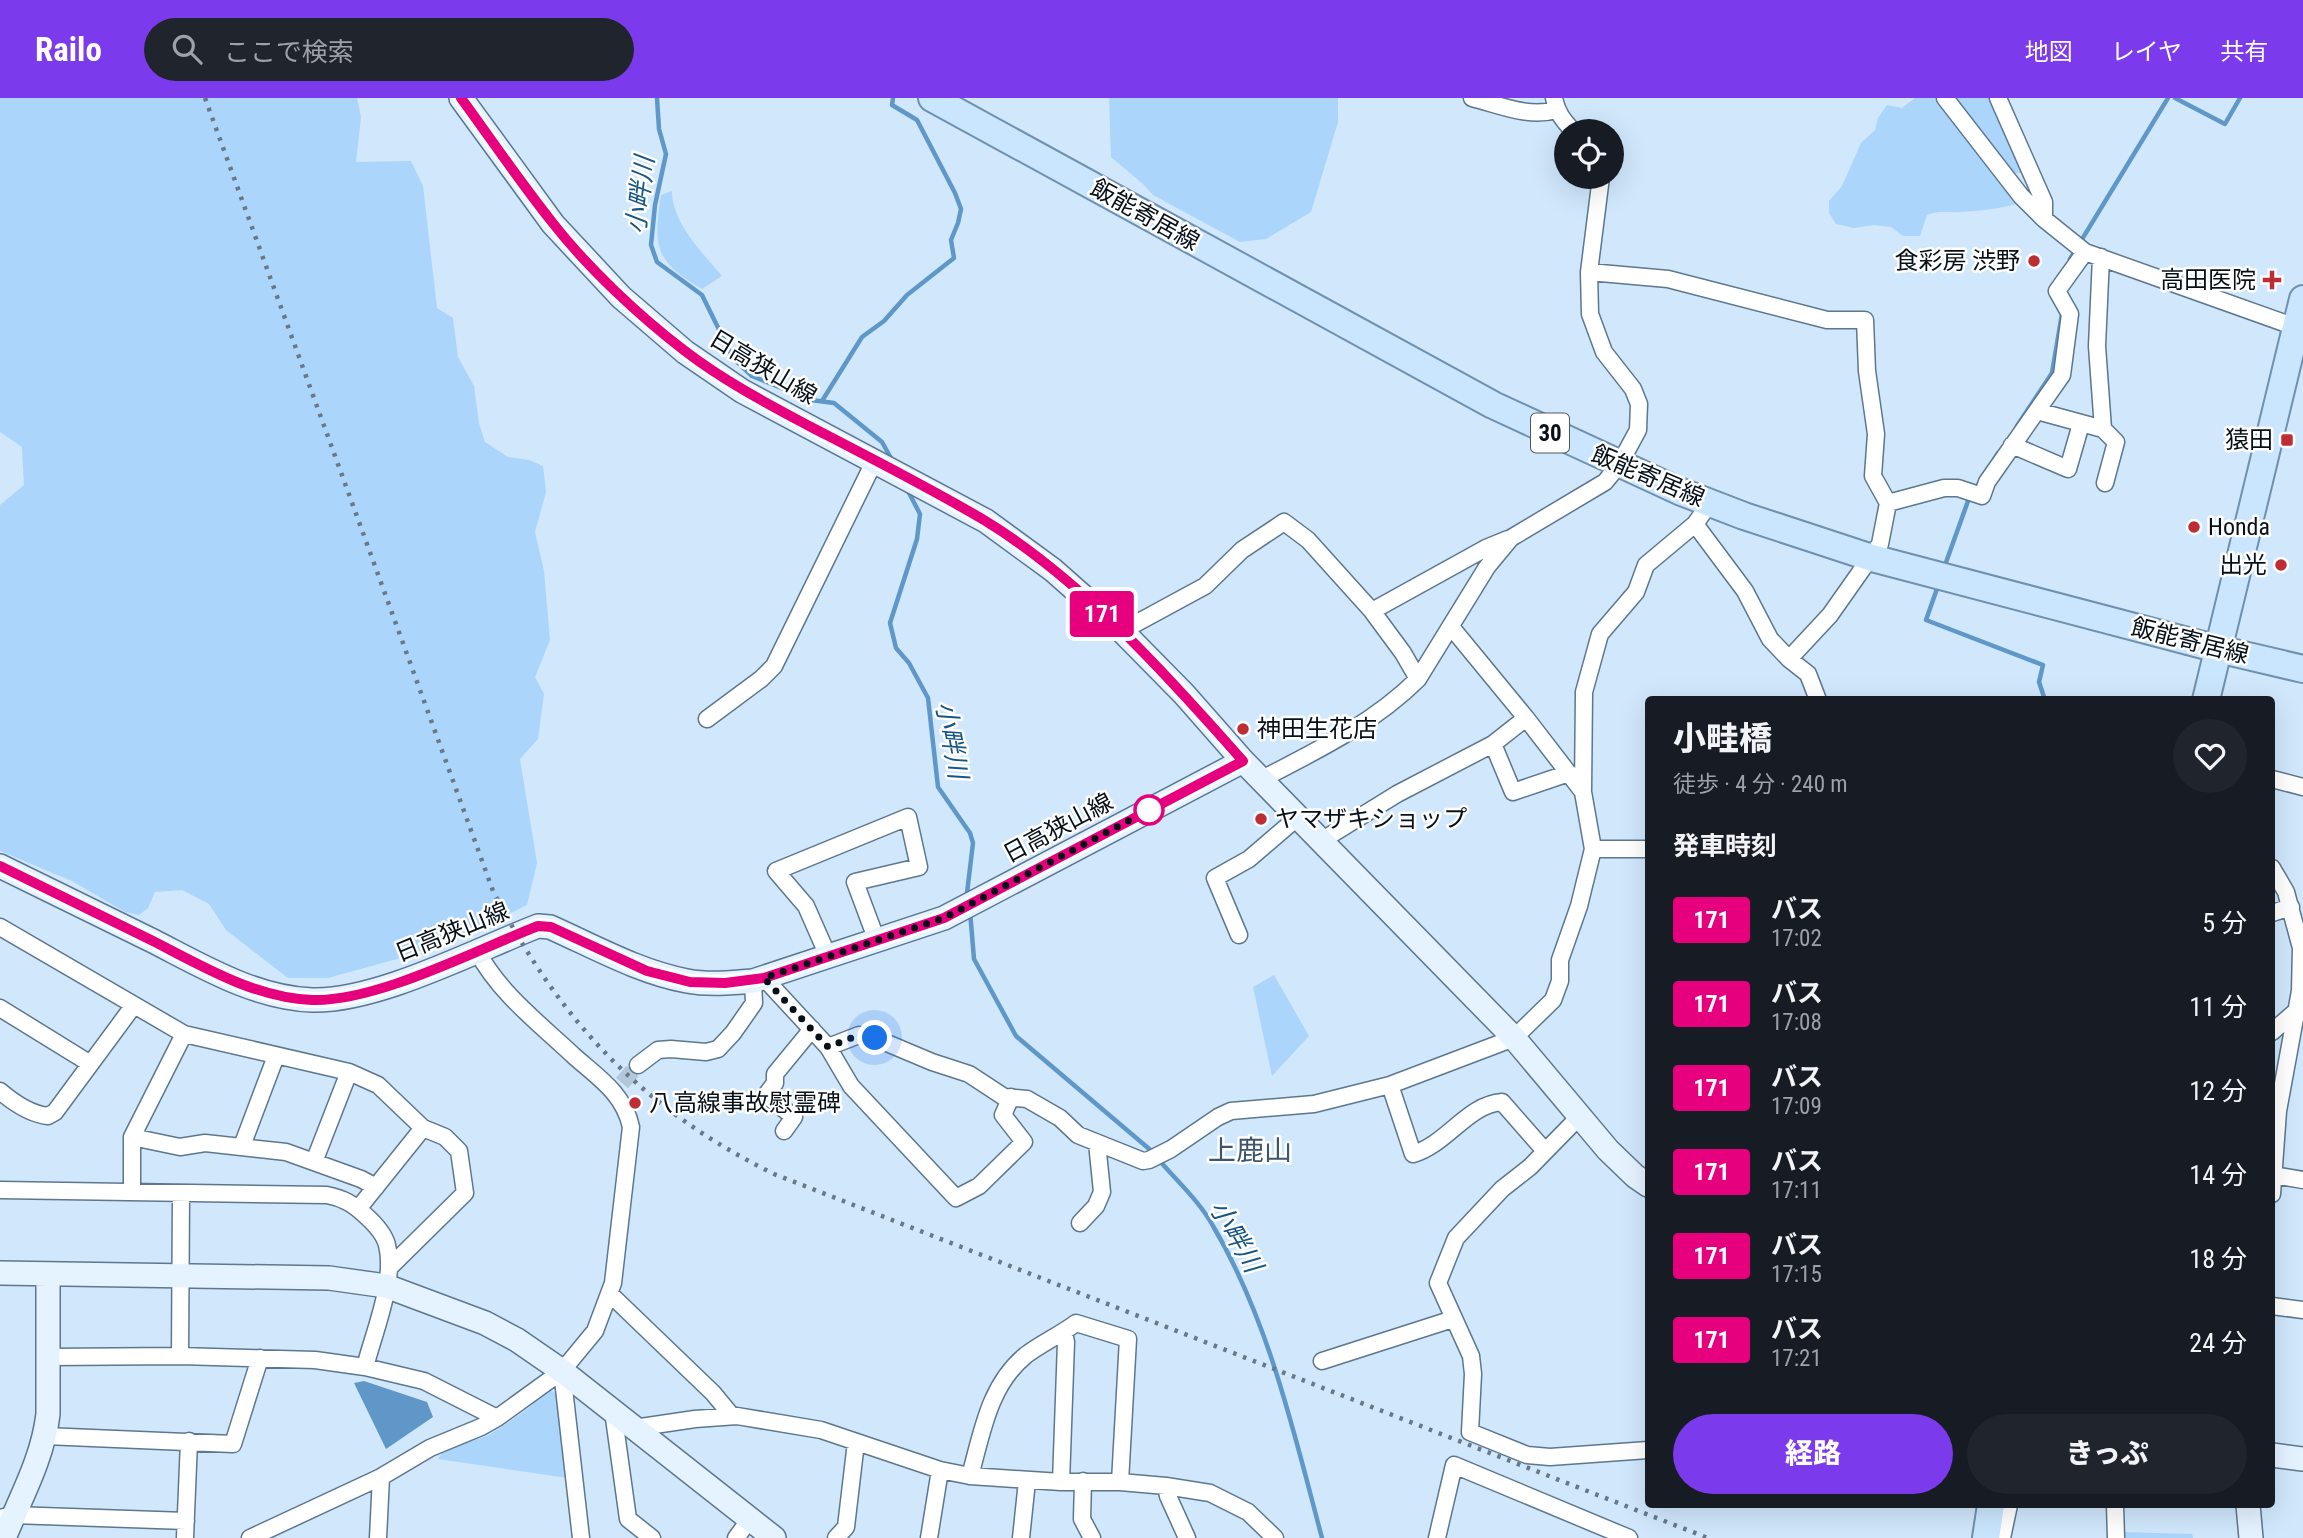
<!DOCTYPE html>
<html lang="ja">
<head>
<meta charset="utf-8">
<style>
	body { margin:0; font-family:"Roboto Condensed","Noto Sans JP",sans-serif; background:#20242c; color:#f1f3f6; height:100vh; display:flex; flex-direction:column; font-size:26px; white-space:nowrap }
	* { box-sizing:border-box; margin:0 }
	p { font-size:23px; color:#9ea1a6 }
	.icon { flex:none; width:38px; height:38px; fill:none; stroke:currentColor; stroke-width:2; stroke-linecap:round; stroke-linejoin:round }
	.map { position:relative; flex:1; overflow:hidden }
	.drawer { position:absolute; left:1645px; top:598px; width:630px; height:812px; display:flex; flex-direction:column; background:#171b24; border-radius:7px; box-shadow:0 7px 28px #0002 }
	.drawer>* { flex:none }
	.badge { padding:0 14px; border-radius:5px; font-size:24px; line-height:46px }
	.controls { position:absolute; left:1554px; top:21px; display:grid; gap:14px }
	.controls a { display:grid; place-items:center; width:70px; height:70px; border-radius:50%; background:#171b24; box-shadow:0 7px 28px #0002; font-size:35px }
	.you { position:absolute; width:35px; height:35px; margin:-18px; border:5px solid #fff; border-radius:50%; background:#1a73e8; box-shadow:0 0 0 10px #1a73e833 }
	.map>.badge { position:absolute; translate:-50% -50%; box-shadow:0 0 0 4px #fff }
	h2 { padding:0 28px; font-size:26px; line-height:63px }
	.round { display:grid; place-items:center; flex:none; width:74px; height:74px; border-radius:37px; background:#20242c }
	.headline { display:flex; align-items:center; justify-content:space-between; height:119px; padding:0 28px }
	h1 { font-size:33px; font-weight:800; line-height:52px }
	.primary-button { display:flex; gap:14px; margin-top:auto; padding:14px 28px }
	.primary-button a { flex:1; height:80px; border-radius:42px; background:#7c3aed; color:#fff; font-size:28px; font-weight:800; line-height:80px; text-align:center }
	.primary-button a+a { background:#20242c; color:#f1f3f6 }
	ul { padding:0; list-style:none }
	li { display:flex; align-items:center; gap:21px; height:84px; padding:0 28px }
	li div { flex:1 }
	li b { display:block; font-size:26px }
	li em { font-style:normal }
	li .badge { min-width:77px; font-weight:700; text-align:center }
	header { display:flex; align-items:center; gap:42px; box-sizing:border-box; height:98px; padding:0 35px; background:#7c3aed; color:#fff }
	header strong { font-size:33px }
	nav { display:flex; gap:38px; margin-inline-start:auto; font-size:24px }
	.search { width:490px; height:63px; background:#20242c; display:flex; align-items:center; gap:18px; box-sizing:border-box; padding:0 24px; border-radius:38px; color:#9ea1a6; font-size:26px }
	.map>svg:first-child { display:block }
	.green { fill:#abd5fa }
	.water { fill:#5f98c8 }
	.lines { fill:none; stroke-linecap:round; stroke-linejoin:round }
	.stream { stroke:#5f98c8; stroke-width:4.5 }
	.street-tunnel { stroke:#b2c7da; stroke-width:16; stroke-dasharray:16 8; stroke-linecap:butt }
	.street-casing { stroke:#5c778e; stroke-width:19 }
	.secondary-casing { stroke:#5c778e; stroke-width:26 }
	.primary-casing { stroke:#6f90ae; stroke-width:30 }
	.street { stroke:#fff; stroke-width:16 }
	.secondary { stroke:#e5f2ff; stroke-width:23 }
	.primary { stroke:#cae6fe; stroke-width:26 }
	.rail { stroke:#697887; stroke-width:4.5; stroke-dasharray:3.5 7; stroke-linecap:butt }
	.line-casing { stroke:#fff; stroke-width:16 }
	.line { stroke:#e6007e; stroke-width:10 }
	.walk { stroke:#071019; stroke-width:7; stroke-dasharray:0 12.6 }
	.poi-dot { fill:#bd2e34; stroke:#fff; stroke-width:2.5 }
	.stop-dot { fill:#fff; stroke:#e6007e; stroke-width:3.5 }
	.labels { text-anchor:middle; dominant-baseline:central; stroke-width:5; stroke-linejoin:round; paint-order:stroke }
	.shield { fill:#fff; stroke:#51585e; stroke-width:2 }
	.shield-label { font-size:23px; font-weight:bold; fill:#071019 }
	.street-label { font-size:24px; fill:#071019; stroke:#fff }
	.poi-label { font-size:24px; fill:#071019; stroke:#fff; text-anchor:end }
	.water-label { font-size:26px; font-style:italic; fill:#165584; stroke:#fff }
	.quarter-label { font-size:28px; fill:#3d566c; stroke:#fff }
</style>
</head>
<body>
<header>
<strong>Railo</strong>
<div class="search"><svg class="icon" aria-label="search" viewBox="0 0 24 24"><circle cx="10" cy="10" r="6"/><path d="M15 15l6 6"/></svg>ここで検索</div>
<nav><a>地図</a><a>レイヤ</a><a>共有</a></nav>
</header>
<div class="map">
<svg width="2303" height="1440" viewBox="0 0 2303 1440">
	<rect width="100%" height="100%" fill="#d0e7fc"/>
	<path class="green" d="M 0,0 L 357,0 L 361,19 L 356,64 L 411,63 L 423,88 L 437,210 L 453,220 L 458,259 L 474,288 L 479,325 L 485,344 L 508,359 L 529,362 L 543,368 L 546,394 L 535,434 L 544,473 L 550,542 L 535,579 L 544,596 L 538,641 L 520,661 L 537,765 L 527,807 L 471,834 L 404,859 L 328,880 L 288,880 L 226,832 L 209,806 L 182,792 L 155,794 L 148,810 L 139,817 L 125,814 L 72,783 L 0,753 L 0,407 L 24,387 L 22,349 L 0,334 Z
		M 1109,0 L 1338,0 L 1338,24 L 1311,114 L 1266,141 L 1240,144 L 1153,97 L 1143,86 L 1111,59 Z
		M 1915,0 L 1937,0 L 1953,16 L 2013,98 L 2016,106 C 1997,111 1980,113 1960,114 C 1948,115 1939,112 1927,117 L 1920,138 L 1903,138 L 1891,129 L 1874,127 L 1854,130 L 1836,126 L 1829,115 L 1829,103 L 1842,88 L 1861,45 L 1875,32 L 1878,20 L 1887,7 L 1902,10 Z
		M 1954,0 L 1991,0 L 2023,75 L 2013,75 C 1992,52 1973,26 1954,0 Z
		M 672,93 C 672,125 702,154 722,178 L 702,191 C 655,164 653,148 661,97 Z
		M 1274,877 L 1309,938 L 1272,978 L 1253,889 Z
		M 549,1290 L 556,1296 L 568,1380 L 438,1361 C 447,1344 476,1345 492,1335 C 512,1323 533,1308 549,1290 Z
		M 2121,1434 L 2192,1436 L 2193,1440 L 2122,1440 Z"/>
	<path class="water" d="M 364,1283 L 427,1304 L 433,1319 L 386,1351 L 354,1285 Z"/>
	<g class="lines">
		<path class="stream" d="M 657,0 L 659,31 L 666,56 L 655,107 L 651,147 L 657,164 L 702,197 L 733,260 L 752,278 L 811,302 L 834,305 L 882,344 L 892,362
			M 2175,0 L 2225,26 L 2240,0
			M 2070,161 L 2168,0
			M 822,303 L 862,239 L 884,223 L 907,197 L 954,160 L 951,142 L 958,125 L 961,111 L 955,95 L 917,22 L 892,7 L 893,0
			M 2017,328 L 2052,275 L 2062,216 L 2060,213
			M 907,391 L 920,416 L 917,441 L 890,525 L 896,550 L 909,565 L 928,600 L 938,689 L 970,735 L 973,745 L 967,795 L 968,801
			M 1944,470 L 1968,403 L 1998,355
			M 1939,485 L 1926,522 L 2043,567 L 2039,584 L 2045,602
			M 970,813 L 974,861 L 1016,938 L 1154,1055
			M 1159,1062 C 1177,1083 1200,1104 1213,1128 C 1269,1223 1294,1335 1322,1440"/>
		<path class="street-tunnel" d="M 622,985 L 638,967"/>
		<defs>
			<path id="street" d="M 1472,0 C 1500,7 1528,20 1556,12
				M 1554,0 C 1557,15 1563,22 1573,33
				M 1945,0 L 2021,98 L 2044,121 L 2085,154 L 2301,231
				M 1998,0 L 2044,104 L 2044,121
				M 2101,159 L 2097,248 L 2103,331
				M 1589,174 L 1668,181 L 1827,222 L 1865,222 L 1867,273 L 1876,336 L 1873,378 L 1888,405 L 1880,446 L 1830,517 L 1789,561
				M 2037,313 L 2103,331 L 2116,344 L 2105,385
				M 2012,347 L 2068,371 L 2081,326
				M 1888,405 L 1944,390 L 1958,390 L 1982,398 L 1987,384 L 2062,277 L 2070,216 L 2057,193 L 2085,154
				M 1695,426 L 1745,493 L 1770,541 L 1789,561 L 1808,576 L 1818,602
				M 1372,513 L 1403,555 L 1418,581
				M 1122,533 L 1205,488 L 1242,452 L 1284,424 L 1308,442 L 1372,513 L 1486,450 L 1508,441
				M 707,621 L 761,581 L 774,568 L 875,362
				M 1493,646 L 1513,694 L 1569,675
				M 1262,681 C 1316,653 1374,625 1418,581 L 1487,469 L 1511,440 L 1605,384 L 1619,367 L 1638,332 L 1639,306 L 1633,291 L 1604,254 L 1590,216 L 1589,174 L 1601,79
				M 2272,681 L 2303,689
				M 1583,694 L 1584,594 L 1600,536 L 1636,494 L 1646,467 L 1695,426 L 1710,405
				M 1321,743 L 1397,696 L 1493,646 L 1526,620
				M 1593,751 L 1648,751
				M 2272,770 L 2286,794 L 2301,850 L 2300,893 L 2278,1013 L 2272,1096
				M 2272,815 L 2291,809
				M 0,829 L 184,936 L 349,974 L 378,987 L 423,1030 L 445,1039 L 459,1053 L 465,1095 L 390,1169
				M 1239,837 L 1215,780 L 1249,761 L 1298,719
				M 828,858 L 806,808 L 776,773 L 908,719 L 919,769 L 855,784 L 877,843
				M 764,880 L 828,949 L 859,937 L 875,940 L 932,964 L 969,976 L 1004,999 L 1027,1001 L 1060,1020 L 1078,1037 L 1143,1063 L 1149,1062 L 1171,1051 L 1218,1019 L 1231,1013 L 1314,1006 L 1390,987 L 1514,940 L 1553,902 L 1560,883 L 1560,862 L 1579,808 L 1593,751 L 1583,694 L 1526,620 L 1452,530
				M 0,910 L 89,965
				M 2272,934 L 2295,914 L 2301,915
				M 828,949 L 851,988 L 956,1100 L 979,1088 L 1024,1044 L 1003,1017 L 1011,999
				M 638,967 L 658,952 L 671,951 L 706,954 L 718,951 L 733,935 L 754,905 L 753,883
				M 1390,987 L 1413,1056 C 1446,1047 1468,1006 1502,1004 L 1545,1053
				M 0,993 C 14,1005 30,1016 48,1018 L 55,1014 L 134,907
				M 1580,1018 L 1530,1069 L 1502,1091 L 1456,1140 L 1438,1185 L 1471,1258 L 1473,1276 L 1470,1334 L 1527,1357 L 1550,1359 L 1648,1352
				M 784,1033 L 794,1019 L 766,997 L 775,985 L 775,976 L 812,931
				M 132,1039 L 180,1049 L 205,1045 L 286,1054 L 361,1081 L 376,1089
				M 242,1048 L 276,958
				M 314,1064 L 349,974
				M 2273,1077 L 2303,1082
				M 0,1092 L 327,1097 C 343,1100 353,1106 365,1117 C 374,1125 384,1135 387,1147 C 396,1182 374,1234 365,1269
				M 132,1093 L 132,1039 L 184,936
				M 358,1111 L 423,1030
				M 1080,1125 L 1096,1108 L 1102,1094 L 1097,1045
				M 610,1196 L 713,1295 L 732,1318
				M 2272,1208 L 2303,1212
				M 180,1258 L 181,1096
				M 48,1259 L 180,1258 L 315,1262 L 365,1269 L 424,1283 L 497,1320
				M 1322,1263 L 1453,1221
				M 562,1273 L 581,1440
				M 613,1313 L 628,1421 L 652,1440
				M 634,1330 L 695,1321 L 737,1318 L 821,1332 L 940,1372 L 970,1378 L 1061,1384 L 1120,1384 L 1166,1388 L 1210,1395 L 1248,1414 L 1275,1440
				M 45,1338 L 233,1346 L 260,1260
				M 970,1378 C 982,1335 989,1287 1026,1257 C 1042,1245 1060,1237 1076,1225 L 1128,1241 L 1120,1384
				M 1083,1383 L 1082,1421 L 1092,1440
				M 1061,1384 L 1066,1244 L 1064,1234
				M 1166,1388 L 1168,1398 L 1187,1440
				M 2115,1407 L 2116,1440
				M 0,1420 L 13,1417 L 186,1423
				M 185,1440 L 189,1343
				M 250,1440 L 381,1379 L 430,1350 L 481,1329 L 497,1320 L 562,1273 L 595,1233 L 613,1185 L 631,1029 C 624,996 599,980 575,959 C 540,926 499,895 477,853
				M 378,1440 L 381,1379
				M 736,1440 L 750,1421
				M 836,1440 L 846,1429 L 856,1344
				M 929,1440 L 940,1372
				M 1021,1440 L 1027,1383
				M 1437,1440 L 1454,1367 L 1629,1440
				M 2002,1440 L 2009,1407"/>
			<path id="secondary" d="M 461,0 L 553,126 L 621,199 L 685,254 L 742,293 L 986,423 L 1053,472 L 1122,533 L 1184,596 L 1243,663 L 1514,940 L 1608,1052 L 1635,1078 L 1648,1087
				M 0,768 C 51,793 102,818 153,843 C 202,868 255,900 312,902 C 377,904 476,852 538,828 L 550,829 C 595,849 639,874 687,883 C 708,887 731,885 753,883 L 944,820 L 1243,663
				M 0,1175 L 329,1180 L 386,1188 L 485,1225 L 517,1242 L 562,1273 L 774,1440
				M 2272,1357 L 2303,1361
				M 2248,1407 L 2251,1440
				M 4,1440 C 21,1399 43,1360 48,1316 L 48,1177"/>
			<path id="primary" d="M 932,0 L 1493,307 L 1679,393 L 1744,418 L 1872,460 L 2218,551 L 2303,571
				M 2206,602 L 2303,201
				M 1986,1440 L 1991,1407"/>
		</defs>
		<use href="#street" class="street-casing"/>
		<use href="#secondary" class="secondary-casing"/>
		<use href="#primary" class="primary-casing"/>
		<use href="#street" class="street"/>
		<use href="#secondary" class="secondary"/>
		<use href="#primary" class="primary"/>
		<path class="rail" d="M 205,0 L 493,793 C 560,923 642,1011 774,1076 L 1708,1440"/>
	</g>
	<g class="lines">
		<defs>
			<path id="line" d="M 0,768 C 51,793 102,818 153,843 C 202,868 255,900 312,902 C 377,904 476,852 538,828 L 551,829 L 647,873 L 690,884 L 725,885 L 764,880 L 944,820 L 1243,663 C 1168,578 1081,481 984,422 C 928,389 869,359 811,329 C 768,306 724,283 685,253 C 639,218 587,169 552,124 C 520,84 491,41 461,0"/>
		</defs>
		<use href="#line" class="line-casing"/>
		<use href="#line" class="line"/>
		<path class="walk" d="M 875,940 L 859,937 L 828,949 L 764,880 L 944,820 L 1149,712"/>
	</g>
	<g class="poi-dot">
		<circle cx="2034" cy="163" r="7"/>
		<path d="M2268.5 171.5h7v7h7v7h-7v7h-7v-7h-7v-7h7z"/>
		<rect x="2280" y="335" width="14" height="14" rx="3.5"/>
		<circle cx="2194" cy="429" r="7"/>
		<circle cx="2281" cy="467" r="7"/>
		<circle cx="1243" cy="631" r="7"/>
		<circle cx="1261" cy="721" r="7"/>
		<circle cx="635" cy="1005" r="7"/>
	</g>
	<circle class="stop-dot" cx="1149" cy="712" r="14"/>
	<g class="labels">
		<rect class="shield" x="1531" y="315.5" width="38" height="39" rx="5"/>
		<g class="shield-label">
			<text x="1550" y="335">30</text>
		</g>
		<g class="street-label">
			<text transform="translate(1145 117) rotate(29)">飯能寄居線</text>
			<text transform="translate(763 269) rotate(31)">日高狭山線</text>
			<text transform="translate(1648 378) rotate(23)">飯能寄居線</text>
			<text transform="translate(2190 543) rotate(14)">飯能寄居線</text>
			<text transform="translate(1058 730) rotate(-28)">日高狭山線</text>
			<text transform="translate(452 834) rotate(-22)">日高狭山線</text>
		</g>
		<g class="poi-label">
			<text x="2020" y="163">食彩房 渋野</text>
			<text x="2256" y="182">高田医院</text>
			<text x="2273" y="342">猿田</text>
			<text x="2208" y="429" text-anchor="start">Honda</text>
			<text x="2267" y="467">出光</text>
			<text x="1257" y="631" text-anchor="start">神田生花店</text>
			<text x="1275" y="721" text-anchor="start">ヤマザキショップ</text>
			<text x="649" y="1005" text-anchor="start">八高線事故慰霊碑</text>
		</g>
		<g class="water-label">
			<text transform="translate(640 97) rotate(-83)">小畔川</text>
			<text transform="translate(952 642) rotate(80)">小畔川</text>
			<text transform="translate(1236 1138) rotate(60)">小畔川</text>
		</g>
		<g class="quarter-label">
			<text x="1250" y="1052">上鹿山</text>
		</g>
	</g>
</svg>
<div class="controls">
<a><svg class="icon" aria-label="locate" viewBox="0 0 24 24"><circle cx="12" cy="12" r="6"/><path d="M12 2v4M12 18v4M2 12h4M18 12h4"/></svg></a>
</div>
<div class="you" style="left:875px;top:940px"></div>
<b class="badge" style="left:1102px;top:516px;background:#e6007e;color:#fff">171</b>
<section class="drawer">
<div class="headline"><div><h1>小畦橋</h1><p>徒歩 · 4 分 · 240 m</p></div><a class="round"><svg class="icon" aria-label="heart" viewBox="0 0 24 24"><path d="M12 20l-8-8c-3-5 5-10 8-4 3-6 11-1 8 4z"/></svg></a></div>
<h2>発車時刻</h2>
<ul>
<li><span class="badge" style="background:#e6007e;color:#fff">171</span><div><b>バス</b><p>17:02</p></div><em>5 分</em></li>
<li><span class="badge" style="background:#e6007e;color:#fff">171</span><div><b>バス</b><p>17:08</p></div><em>11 分</em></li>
<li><span class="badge" style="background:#e6007e;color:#fff">171</span><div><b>バス</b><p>17:09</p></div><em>12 分</em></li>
<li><span class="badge" style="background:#e6007e;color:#fff">171</span><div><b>バス</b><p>17:11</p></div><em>14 分</em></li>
<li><span class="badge" style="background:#e6007e;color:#fff">171</span><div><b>バス</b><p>17:15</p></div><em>18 分</em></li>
<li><span class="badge" style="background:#e6007e;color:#fff">171</span><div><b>バス</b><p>17:21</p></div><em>24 分</em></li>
</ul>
<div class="primary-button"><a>経路</a><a>きっぷ</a></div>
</section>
</div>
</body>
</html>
